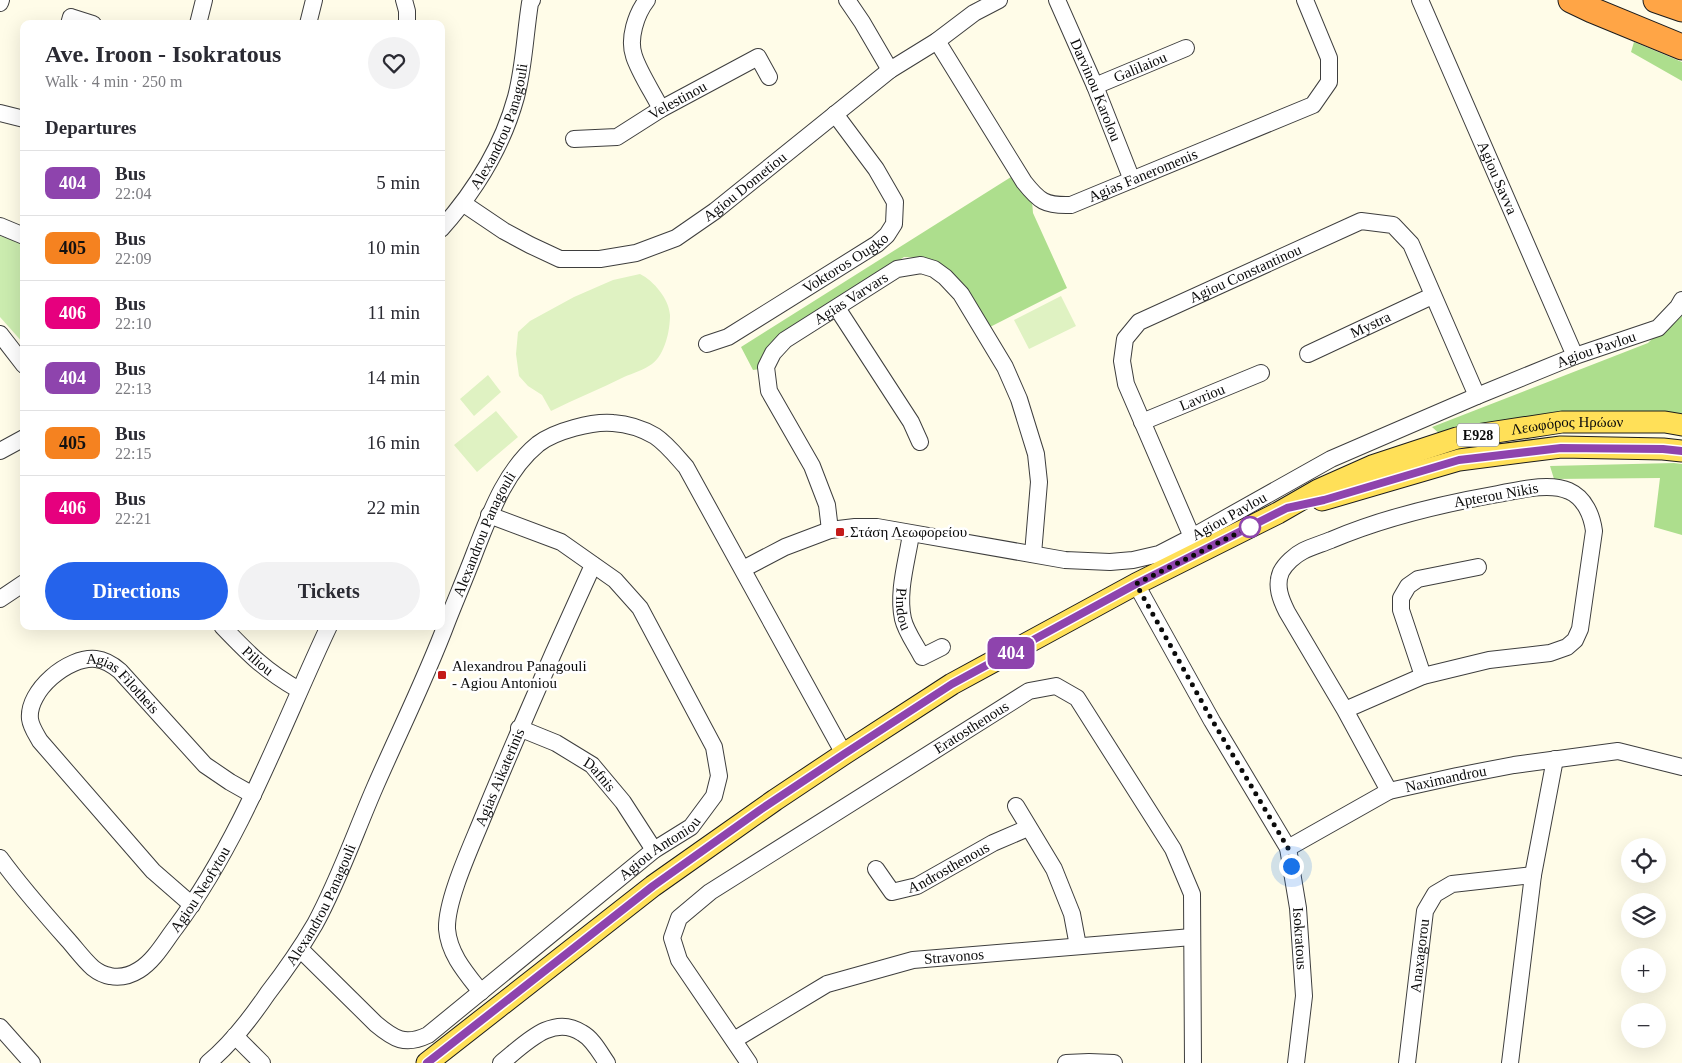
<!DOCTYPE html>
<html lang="en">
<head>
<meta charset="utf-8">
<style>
	body { margin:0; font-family:Georgia,serif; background:#f2f2f3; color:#2b2b33; height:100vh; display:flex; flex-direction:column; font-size:19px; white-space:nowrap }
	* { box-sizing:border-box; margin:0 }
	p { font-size:16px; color:#7c7c81 }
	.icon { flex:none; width:28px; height:28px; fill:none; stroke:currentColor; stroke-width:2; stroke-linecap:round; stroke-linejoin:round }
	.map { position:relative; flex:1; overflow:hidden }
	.side { position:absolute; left:20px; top:20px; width:425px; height:610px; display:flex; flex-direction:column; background:#fff; border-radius:10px; box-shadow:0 5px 20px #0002 }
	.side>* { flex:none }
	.badge { padding:0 10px; border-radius:8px; font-size:18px; line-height:32px }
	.buttons { position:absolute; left:1621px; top:838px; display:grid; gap:10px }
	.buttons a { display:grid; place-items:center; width:45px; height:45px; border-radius:50%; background:#fff; box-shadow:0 5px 20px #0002; font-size:25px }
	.you { position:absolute; width:25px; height:25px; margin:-12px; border:4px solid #fff; border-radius:50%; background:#1a73e8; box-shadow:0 0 0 8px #1a73e833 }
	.map>.badge { position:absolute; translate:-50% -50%; box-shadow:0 0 0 2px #fff }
	h2 { padding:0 25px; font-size:19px; line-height:45px }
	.round { display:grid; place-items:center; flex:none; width:52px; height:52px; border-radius:26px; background:#f2f2f3 }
	.overview { display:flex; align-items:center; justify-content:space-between; height:85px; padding:0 25px }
	h1 { font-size:24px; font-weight:600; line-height:38px }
	.cta { display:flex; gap:10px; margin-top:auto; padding:10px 25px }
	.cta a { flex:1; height:58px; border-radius:30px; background:#2563eb; color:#fff; font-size:20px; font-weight:600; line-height:58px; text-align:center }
	.cta a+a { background:#f2f2f3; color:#2b2b33 }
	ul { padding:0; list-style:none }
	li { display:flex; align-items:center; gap:15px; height:65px; padding:0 25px; border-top:1px solid #e1e1e2 }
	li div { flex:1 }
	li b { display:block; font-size:19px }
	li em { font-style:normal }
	li .badge { min-width:55px; font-weight:700; text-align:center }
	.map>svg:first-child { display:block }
	.green { fill:#cbecaf }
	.forest { fill:#adde8d }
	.pitch { fill:#dff2c2 }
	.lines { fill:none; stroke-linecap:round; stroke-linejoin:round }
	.minor-casing { stroke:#3e3e3e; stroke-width:18 }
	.major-casing { stroke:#1c1c1c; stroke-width:23 }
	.highway-casing { stroke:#1c1c1c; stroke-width:27 }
	.minor { stroke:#fff; stroke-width:16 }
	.major { stroke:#ffe058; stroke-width:21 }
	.highway { stroke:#ffa546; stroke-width:25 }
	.line-casing { stroke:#fff; stroke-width:11 }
	.line { stroke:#8e44ad; stroke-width:8 }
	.walk { stroke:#0b0b0b; stroke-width:5; stroke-dasharray:0 9 }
	.stop-dot { fill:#fff; stroke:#8e44ad; stroke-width:2.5 }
	.poi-dot { fill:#c41b19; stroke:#fff; stroke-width:2 }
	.labels { text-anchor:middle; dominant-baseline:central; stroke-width:5; stroke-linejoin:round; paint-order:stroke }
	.shield { fill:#fff; stroke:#545454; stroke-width:1 }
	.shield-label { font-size:14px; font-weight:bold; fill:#0b0b0b }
	.street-label { font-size:15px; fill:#0b0b0b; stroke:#fff }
	.poi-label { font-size:15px; fill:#0b0b0b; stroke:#fff; text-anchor:start }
</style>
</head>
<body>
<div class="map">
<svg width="1682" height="1063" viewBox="0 0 1682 1063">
	<rect width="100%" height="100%" fill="#fffce8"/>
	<path class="green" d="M 0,236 L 24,243 L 24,344 L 0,317 Z"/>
	<path class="forest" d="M 1634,42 L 1682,62 L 1682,81 L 1631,52 Z
		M 1011,177 L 1032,201 L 1033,213 L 1067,288 L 990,327 L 949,271 L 927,258 L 904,257 L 781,337 L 760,369 L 753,370 L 741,347 Z
		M 1682,309 L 1682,418 L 1610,411 L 1533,420 L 1442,436 L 1432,427 L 1648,343 Z
		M 1674,463 L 1682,464 L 1682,535 L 1654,527 L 1660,478 L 1554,479 L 1550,466 Z"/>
	<path class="pitch" d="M 640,274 C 654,281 669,299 670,315 C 670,331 665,354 652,364 C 644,370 633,373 624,377 C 600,389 575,399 551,411 L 542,395 L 528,386 L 519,376 L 516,354 L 518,332 L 530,321 L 574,297 L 613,280 Z
		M 1061,296 L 1076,326 L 1029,349 L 1014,320 Z
		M 488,375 L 501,392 L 474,416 L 460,399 Z
		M 496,411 L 518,437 L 477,472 L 454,445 Z"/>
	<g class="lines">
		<defs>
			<g id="minor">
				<path d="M 404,0 L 407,11 L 407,24"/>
				<path d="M 647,0 C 636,14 628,39 634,56 C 639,72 653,93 661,109"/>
				<path d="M 847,0 L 862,22 L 890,70"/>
				<path id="s1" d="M 1057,0 L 1095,86 L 1132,180"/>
				<path id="s2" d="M 1420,0 L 1575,356"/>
				<path d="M 0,3 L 1,0"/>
				<path d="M 69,24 L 71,17 L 93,24"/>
				<path d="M 198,24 L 204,0"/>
				<path d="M 308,24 L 314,0"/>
				<path id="s3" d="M 937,41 L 1024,182 C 1039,201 1045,206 1071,205 L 1313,105 L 1329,82 L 1329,58 L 1305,0"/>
				<path id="s4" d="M 1095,86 L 1186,48"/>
				<path d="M 0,113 L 24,119"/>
				<path id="s5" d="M 574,139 L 617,137 L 661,109 L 758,57 L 769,77"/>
				<path id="s6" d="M 464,204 L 504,231 L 530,245 L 560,259 L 600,259 L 636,253 L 676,238 L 715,211 L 890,70 L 937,41 L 974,13 L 999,0"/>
				<path d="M 0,226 L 24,236"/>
				<path id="s7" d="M 441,229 C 476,190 502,148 516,97 C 524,67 525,35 530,3 L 532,0"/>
				<path d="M 837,308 L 911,422 L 920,442"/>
				<path d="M 0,334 L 24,365"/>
				<path id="s8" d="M 707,344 L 728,337 L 877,244 L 887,235 L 894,224 L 895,202 L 876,169 L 835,114"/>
				<path id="s9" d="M 1308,354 L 1432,296"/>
				<path id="s10" d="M 1142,422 L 1261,373"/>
				<path d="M 0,451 L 24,438"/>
				<path id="s11" d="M 830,530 L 827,505 L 812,466 L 769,391 L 766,367 L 773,353 L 785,340 L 897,269 L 921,265 L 934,269 L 945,277 L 961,294 L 1005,367 L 1019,399 L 1036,454 L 1039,482 L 1033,554"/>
				<path id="s12" d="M 911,534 C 907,561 897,592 903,619 C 906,632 916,645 922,657 L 942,647"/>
				<path id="s13" d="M 1192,537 L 1126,384 L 1122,361 L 1125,339 L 1139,322 L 1361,221 L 1393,225 L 1411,244 L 1477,396"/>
				<path id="s14" d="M 743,569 L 785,547 L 830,530 L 855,527 L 877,527 L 1065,560 L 1110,562 L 1133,560 L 1159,554 L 1192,537 L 1331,459 L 1477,396 L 1575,356 L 1658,328 L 1678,307 L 1682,300"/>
				<path id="s15" d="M 1136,584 L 1212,721 L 1288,848 L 1298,908 L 1304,996 L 1296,1063"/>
				<path d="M 0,599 L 24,583"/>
				<path id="s16" d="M 222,626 C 248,653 265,671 299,690"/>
				<path d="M 1423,676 L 1401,610 L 1401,598 L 1408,586 L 1418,579 L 1478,567"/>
				<path d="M 1345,710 L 1423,676 L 1489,660 L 1550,653 L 1567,647 L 1575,640 L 1580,629 L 1594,531 C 1592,516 1585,498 1569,491 C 1550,482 1519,490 1498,494 C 1441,504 1385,517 1331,540 C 1321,544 1311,547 1303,551 C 1295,555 1285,564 1281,572 C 1275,586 1281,600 1287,612 L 1345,710 L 1389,791"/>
				<path id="s17" d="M 519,728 L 556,743 L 592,765 L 623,802 L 654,850"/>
				<path d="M 1016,806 L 1054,869 L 1072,914 L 1078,946"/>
				<path id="s18" d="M 1288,848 L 1389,791 L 1457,776 L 1514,765 L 1618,751 L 1682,767"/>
				<path id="s19" d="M 0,858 C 21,887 44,913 68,940 C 76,949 84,960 93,968 C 98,972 104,975 110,976 C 120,978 131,975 139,970 C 155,960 165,941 176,927 C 243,836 281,728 329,626"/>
				<path id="s20" d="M 876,869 L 892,892 L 917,886 L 993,843 L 1028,828"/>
				<path id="s21" d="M 192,905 L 153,871 L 40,741 C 36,734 31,727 30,719 C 27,691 68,656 96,659 C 105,660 113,665 120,671 L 205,765 L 230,782 L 253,795"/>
				<path id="s22" d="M 300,949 L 376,1024 C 394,1039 405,1046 428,1035 L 654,850 L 691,827 L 714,796 L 719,776 L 714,747 L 640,608 L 615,580 L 561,542 L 489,515"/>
				<path id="s23" d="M 481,992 C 466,973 449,954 447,929 C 446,901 470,849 481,822 C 517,735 554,650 593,565"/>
				<path d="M 0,1027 L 32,1063"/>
				<path d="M 235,1036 L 262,1063"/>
				<path id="s24" d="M 734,1040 L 827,984 L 913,960 L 1192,937"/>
				<path id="s25" d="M 208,1063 C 232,1043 251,1018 268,993 C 285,971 301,948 315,924 C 339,880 355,833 375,787 C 399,732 426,678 447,622 C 456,599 466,576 475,552 C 490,514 505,471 538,444 C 555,431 593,421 613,423 C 628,424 643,429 655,436 C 667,444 677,457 686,467 L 844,754"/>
				<path d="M 501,1063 C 524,1045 552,1013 582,1033 C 593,1039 600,1053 607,1063"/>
				<path id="s26" d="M 749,1063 L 679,960 L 672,938 L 679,918 L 710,892 L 1029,691 L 1056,686 L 1077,698 L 1173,849 L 1192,894 L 1193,1063"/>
				<path d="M 1066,1063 L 1089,1062 L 1114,1063"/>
				<path id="s27" d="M 1407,1063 L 1425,911 L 1435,894 L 1452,884 L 1533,875"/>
				<path d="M 1510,1063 L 1533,875 L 1555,759"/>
			</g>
			<g id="major">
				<path d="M 1322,500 L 1459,460 L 1561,447 L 1663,449 L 1682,451"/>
				<path id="s28" d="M 427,1063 L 653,886 L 775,800 L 844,754 L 952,684 L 1136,584 L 1278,513 L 1318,490 L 1372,466 L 1457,438 L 1562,422 L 1665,422 L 1682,425"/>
			</g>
			<path id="highway" d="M 1571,0 L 1592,10 L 1682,47
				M 1656,0 L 1682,9"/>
		</defs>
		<use href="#minor" class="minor-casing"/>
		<use href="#major" class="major-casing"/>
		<use href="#highway" class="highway-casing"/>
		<use href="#minor" class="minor"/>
		<use href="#major" class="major"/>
		<use href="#highway" class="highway"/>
	</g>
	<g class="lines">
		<defs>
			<path id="line" d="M 427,1063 L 653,886 L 760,810 L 844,754 L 952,684 L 1136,584 L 1287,508 L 1324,500 L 1459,460 L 1561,448 L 1663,449 L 1682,451"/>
		</defs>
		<use href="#line" class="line-casing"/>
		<use href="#line" class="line"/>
		<path class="walk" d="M 1250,527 L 1136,584 L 1212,720 L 1288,848 L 1291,866"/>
	</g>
	<circle class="stop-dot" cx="1250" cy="527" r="10"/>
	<g class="poi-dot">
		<rect x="835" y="527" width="10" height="10" rx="2.5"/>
		<rect x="437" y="670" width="10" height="10" rx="2.5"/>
	</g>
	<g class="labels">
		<rect class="shield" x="1457" y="423.5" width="42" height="23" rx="4"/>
		<g class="shield-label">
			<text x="1478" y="435">E928</text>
		</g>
		<g class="street-label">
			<text stroke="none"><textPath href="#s4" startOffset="49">Galilaiou</textPath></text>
			<text stroke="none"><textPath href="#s1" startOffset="98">Darvinou Karolou</textPath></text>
			<text stroke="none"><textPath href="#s5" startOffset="114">Velestinou</textPath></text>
			<text stroke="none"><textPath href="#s7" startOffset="120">Alexandrou Panagouli</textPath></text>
			<text stroke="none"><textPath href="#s3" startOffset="299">Agias Faneromenis</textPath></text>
			<text stroke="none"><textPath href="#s2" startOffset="194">Agiou Savva</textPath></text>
			<text stroke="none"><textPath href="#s6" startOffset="316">Agiou Dometiou</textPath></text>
			<text stroke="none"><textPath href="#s8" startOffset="161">Voktoros Ougko</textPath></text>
			<text stroke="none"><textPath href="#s13" startOffset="351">Agiou Constantinou</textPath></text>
			<text stroke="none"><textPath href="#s11" startOffset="289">Agias Varvars</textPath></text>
			<text stroke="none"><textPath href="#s9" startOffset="69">Mystra</textPath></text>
			<text stroke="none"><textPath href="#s14" startOffset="912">Agiou Pavlou</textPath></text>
			<text stroke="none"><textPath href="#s10" startOffset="65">Lavriou</textPath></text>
			<text stroke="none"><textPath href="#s28" startOffset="1322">Λεωφόρος Ηρώων</textPath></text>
			<text transform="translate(1496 495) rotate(-10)">Apterou Nikis</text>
			<text stroke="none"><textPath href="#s14" startOffset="508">Agiou Pavlou</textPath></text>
			<text stroke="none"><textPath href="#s25" startOffset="601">Alexandrou Panagouli</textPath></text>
			<text stroke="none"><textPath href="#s12" startOffset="76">Pindou</textPath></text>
			<text stroke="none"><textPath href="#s16" startOffset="50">Piliou</textPath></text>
			<text stroke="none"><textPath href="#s21" startOffset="382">Agias Filotheis</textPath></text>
			<text stroke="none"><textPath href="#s26" startOffset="518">Eratosthenous</textPath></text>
			<text stroke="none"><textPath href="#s17" startOffset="94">Dafnis</textPath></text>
			<text stroke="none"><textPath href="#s23" startOffset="234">Agias Aikaterinis</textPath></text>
			<text stroke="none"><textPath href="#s18" startOffset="174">Naximandrou</textPath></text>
			<text stroke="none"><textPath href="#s22" startOffset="462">Agiou Antoniou</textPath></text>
			<text stroke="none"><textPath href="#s20" startOffset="90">Androsthenous</textPath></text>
			<text stroke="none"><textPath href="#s19" startOffset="295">Agiou Neofytou</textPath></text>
			<text stroke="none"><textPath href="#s25" startOffset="196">Alexandrou Panagouli</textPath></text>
			<text stroke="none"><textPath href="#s15" startOffset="396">Isokratous</textPath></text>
			<text stroke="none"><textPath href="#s24" startOffset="239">Stravonos</textPath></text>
			<text stroke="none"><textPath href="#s27" startOffset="108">Anaxagorou</textPath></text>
		</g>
		<g class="poi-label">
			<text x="850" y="532">Στάση Λεωφορείου</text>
			<text x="452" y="666">Alexandrou Panagouli<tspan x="452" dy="17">- Agiou Antoniou</tspan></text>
		</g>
	</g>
</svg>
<div class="buttons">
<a><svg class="icon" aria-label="locate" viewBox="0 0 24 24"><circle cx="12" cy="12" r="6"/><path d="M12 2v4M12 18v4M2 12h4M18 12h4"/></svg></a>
<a><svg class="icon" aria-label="layers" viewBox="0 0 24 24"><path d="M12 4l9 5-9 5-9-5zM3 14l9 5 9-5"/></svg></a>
<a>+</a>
<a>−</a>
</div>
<div class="you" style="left:1291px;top:866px"></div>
<b class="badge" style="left:1011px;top:653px;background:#8e44ad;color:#fff">404</b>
<section class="side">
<div class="overview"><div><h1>Ave. Iroon - Isokratous</h1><p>Walk · 4 min · 250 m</p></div><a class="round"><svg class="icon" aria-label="heart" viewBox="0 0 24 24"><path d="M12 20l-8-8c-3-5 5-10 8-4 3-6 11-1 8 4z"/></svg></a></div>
<h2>Departures</h2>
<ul>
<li><span class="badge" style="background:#8e44ad;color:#fff">404</span><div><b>Bus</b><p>22:04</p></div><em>5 min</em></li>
<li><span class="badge" style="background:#f58220;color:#111">405</span><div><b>Bus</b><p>22:09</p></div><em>10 min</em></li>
<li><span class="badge" style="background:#e6007e;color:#fff">406</span><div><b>Bus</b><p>22:10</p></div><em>11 min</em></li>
<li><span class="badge" style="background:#8e44ad;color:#fff">404</span><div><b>Bus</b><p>22:13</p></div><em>14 min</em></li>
<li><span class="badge" style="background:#f58220;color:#111">405</span><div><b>Bus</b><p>22:15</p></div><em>16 min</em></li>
<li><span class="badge" style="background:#e6007e;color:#fff">406</span><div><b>Bus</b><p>22:21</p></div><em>22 min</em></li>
</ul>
<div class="cta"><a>Directions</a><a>Tickets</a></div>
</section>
</div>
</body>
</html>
